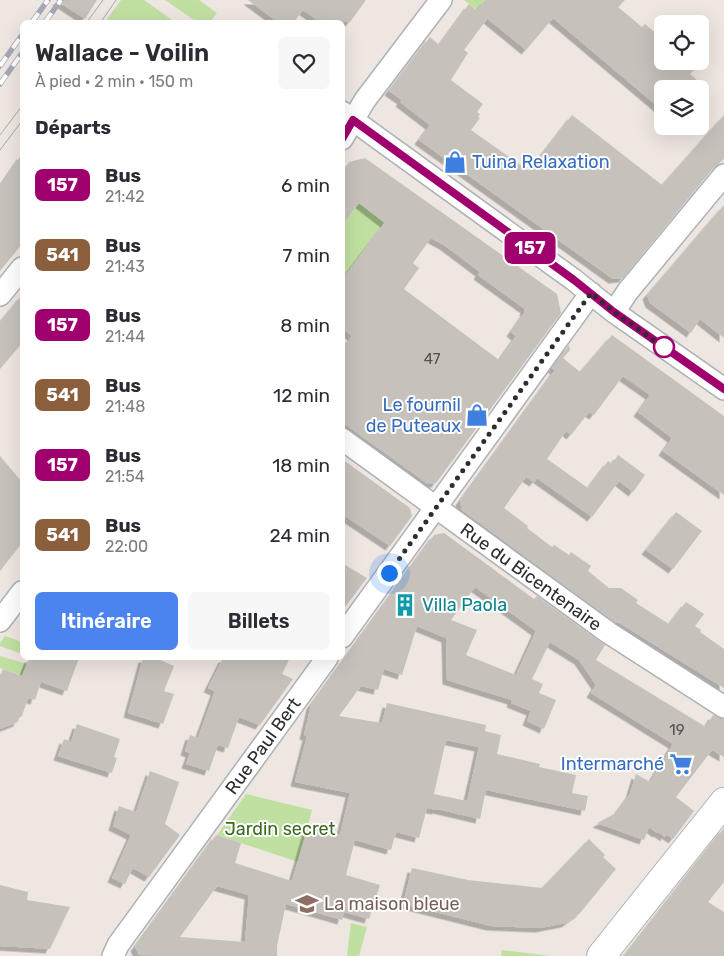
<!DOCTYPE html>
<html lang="fr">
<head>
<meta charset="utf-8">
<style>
	body { margin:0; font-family:Rubik,sans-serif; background:#f7f7f7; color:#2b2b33; height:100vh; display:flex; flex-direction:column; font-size:19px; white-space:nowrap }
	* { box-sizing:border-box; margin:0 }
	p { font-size:16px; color:#7c7c81 }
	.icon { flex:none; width:28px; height:28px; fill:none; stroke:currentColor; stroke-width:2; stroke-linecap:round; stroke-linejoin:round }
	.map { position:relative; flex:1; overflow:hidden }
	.side { position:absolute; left:20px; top:20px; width:325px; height:640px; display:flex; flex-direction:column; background:#fff; border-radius:8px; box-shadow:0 5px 20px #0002 }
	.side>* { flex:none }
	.badge { padding:0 10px; border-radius:8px; font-size:18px; line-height:32px }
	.controls { position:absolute; left:654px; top:15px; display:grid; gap:10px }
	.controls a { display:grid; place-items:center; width:55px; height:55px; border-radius:8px; background:#fff; box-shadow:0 5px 20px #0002; font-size:25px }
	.you { position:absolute; width:25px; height:25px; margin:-12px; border:4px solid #fff; border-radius:50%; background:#1a73e8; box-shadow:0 0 0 8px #1a73e833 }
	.map>.badge { position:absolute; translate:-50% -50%; box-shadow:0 0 0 2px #fff }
	h2 { padding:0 15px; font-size:19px; line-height:45px }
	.round { display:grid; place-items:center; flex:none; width:52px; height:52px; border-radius:8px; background:#f7f7f7 }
	.overview { display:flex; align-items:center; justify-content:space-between; height:85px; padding:0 15px }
	h1 { font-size:24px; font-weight:600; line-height:38px }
	.button { display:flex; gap:10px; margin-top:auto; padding:10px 15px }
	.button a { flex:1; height:58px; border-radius:8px; background:#4c84ef; color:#fff; font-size:20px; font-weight:600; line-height:58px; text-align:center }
	.button a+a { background:#f7f7f7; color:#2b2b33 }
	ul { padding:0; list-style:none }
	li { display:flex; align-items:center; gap:15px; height:70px; padding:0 15px }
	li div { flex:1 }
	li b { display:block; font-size:19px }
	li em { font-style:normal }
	li .badge { min-width:55px; font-weight:700; text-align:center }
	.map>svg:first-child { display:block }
	.green { fill:#c0e0a1 }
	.building { fill:#c7c1bc; fill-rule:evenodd; filter:url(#shadow) }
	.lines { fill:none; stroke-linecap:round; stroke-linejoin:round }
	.street-casing { stroke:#adb1b8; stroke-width:24 }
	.secondary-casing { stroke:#adb1b8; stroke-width:30 }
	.street { stroke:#fff; stroke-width:21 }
	.secondary { stroke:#fff; stroke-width:28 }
	.tram { stroke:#a4a9b6; stroke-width:1 }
	.rail-casing { stroke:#a4a9b6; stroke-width:5.5 }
	.rail { stroke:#fff; stroke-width:4; stroke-dasharray:11; stroke-linecap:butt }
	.line-casing { stroke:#fff; stroke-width:11 }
	.line { stroke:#a0006e; stroke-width:8 }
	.walk { stroke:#2d2d2d; stroke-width:5; stroke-dasharray:0 9 }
	.stop-dot { fill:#fff; stroke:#a0006e; stroke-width:2.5 }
	.labels { text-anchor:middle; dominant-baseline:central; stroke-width:4; stroke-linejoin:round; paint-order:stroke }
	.number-label { font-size:15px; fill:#545251 }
	.shop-label { font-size:18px; fill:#366cbe; stroke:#fff; text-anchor:end }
	.street-label { font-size:18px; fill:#2d2d2d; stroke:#fff }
	.culture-label { font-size:18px; fill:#0d838f; stroke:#fff; text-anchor:start }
	.park-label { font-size:18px; fill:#3a6820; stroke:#fff }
	.education-label { font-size:18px; fill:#785e54; stroke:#fff; text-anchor:start }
</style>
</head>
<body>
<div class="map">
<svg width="724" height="956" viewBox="0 0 724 956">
	<defs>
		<filter id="shadow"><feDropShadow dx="-4.5" dy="4.5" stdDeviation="0" flood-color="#0004"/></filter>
	</defs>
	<rect width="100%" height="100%" fill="#eee6e1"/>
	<path class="green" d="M 121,0 L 144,0 L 175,22 L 105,22 Z
		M 165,0 L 199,0 L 217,13 L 210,22 L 197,22 Z
		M 464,0 L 485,0 L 477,10 Z
		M 359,203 L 384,222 L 343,279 L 343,210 L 350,215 Z
		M 5,636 L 22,642 L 22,654 L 0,646 L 0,643 Z
		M 0,656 L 27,664 L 23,676 L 0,668 Z
		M 246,794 L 312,810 L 298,862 L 217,835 Z
		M 351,923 L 367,927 L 359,956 L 347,956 Z
		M 502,950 L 550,956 L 501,956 Z"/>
	<path class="building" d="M 56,0 L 97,0 L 85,19 Z
		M 248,0 L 366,0 L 350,22 L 320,22 L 303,10 L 294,22 L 278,22 Z
		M 485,0 L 625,0 L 618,7 L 642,27 L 645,24 L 658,35 L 655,38 L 662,44 L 662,61 L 702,61 L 690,74 L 707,89 L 662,89 L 662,110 L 553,18 L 526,50 L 477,10 Z
		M 469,4 L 487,19 L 464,50 L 468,53 L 451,80 L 483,104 L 477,112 L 480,114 L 478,117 L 480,118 L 471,130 L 529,171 L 572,115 L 662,185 L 724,115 L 724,159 L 714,167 L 623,278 L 613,279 L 419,140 L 430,125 L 400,102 L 402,100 L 389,91 L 430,37 L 439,45 Z
		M 22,154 L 22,244 L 0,271 L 0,186 Z
		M 365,158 L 557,294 L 561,313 L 436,483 L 428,484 L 342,422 L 342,349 L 352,336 L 342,328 L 342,279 L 385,223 L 359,203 L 342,225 L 342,172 L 349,162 ZM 431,238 L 444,245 L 480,272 L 478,275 L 525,309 L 524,311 L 525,312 L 511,332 L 516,336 L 499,360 L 404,289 L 419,268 L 413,263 Z
		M 724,205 L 724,338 L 700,319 L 691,333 L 650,303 L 647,295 Z
		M 22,295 L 22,343 L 0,369 L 0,322 Z
		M 612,335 L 724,416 L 724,495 L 663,451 L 672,438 L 638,412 L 650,395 L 623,376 L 594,415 L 589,412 L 571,435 L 566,431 L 547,459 L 588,488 L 608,461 L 612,464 L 618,455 L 645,475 L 633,492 L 619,481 L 592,517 L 537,478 L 534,482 L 526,477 L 504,508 L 528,526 L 527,528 L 552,547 L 554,545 L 569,555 L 571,552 L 591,566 L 588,571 L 609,588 L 621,588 L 638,600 L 636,603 L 669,624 L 686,602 L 704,614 L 695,626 L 701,630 L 700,632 L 724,649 L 724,688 L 618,622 L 616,623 L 462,510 L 460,501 L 555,370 L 552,368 L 569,345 L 570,350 L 563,358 L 580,372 Z
		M 0,456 L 22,482 L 22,543 L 0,571 Z
		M 342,459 L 410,508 L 412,516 L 390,546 L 342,514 Z
		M 676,512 L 702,531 L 673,569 L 646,550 Z
		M 444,533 L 534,599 L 537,596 L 605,645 L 596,660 L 706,727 L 713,715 L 724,719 L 724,757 L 712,750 L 676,797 L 694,811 L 673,839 L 666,834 L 665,837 L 658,832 L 657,833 L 649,827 L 644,840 L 597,823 L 616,813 L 630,794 L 636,774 L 650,782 L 673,744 L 591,693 L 596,685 L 579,660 L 550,642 L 532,679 L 543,684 L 539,693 L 556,700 L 544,729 L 527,721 L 531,711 L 511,703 L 512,700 L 447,680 L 446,638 L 417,626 L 402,675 L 384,669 L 378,690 L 361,686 L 339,716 L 382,723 L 387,703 L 486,725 L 485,731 L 501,735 L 497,754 L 540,764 L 539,767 L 576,775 L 572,793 L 588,796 L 585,811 L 486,790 L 480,819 L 437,809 L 436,810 L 427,808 L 419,838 L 396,832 L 391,850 L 355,840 L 346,875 L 380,885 L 369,919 L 344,912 L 342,920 L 286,904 L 277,946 L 277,956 L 139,955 L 135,947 L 216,835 L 241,843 L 235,863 L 292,881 L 308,826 L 340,835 L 350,793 L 295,782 L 307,736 L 304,735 L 311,705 L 434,535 ZM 475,587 L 536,631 L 516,675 L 466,655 L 477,630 L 451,620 ZM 446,740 L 479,747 L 467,801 L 434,794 ZM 217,886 L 249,895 L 245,942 L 180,937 Z
		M 342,563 L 367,578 L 342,611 Z
		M 29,658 L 79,658 L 67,691 L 41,682 L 35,700 L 28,698 L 22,716 L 19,718 L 18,722 L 0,729 L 0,677 L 3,669 L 22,676 Z
		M 143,658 L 156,658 L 174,666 L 164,691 L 174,694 L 163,724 L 128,713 Z
		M 223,658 L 290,658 L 282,674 L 293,679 L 260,725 L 239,717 L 228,748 L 218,745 L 209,771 L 186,764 L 190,753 L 185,751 L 190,735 L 198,738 L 215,691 L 208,688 Z
		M 77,724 L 120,739 L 114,757 L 117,758 L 112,773 L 58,756 L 64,739 L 71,742 Z
		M 150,771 L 179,782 L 165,824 L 180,835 L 149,877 L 133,868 L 125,884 L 112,878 L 131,835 L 113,826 L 119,806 L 136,812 Z
		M 724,828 L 724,882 L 708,902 L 724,912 L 724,956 L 624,956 Z
		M 589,839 L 605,855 L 603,857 L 616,869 L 580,913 L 566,923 L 540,928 L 491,926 L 403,904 L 412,868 L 468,880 L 542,888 Z
		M 0,885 L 28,892 L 27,900 L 70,907 L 50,949 L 0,946 Z"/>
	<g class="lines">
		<defs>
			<path id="street" d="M 342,112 L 574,280 L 614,312 L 724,389
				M 342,139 L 365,100 L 441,0
				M 0,295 L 22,268
				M 614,312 L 628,291 L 724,175
				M 342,439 L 609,633 L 724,707
				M 0,621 L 22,592
				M 342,637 L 591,293
				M 113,956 L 118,945 L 327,658"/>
			<path id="secondary" d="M 601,956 L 724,802"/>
		</defs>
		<use href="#street" class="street-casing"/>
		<use href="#secondary" class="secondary-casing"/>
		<use href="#street" class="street"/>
		<use href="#secondary" class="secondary"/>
		<path class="tram" d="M 87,22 L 103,0
			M 101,22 L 116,0
			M 0,135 L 22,106
			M 0,150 L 22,121"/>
		<defs>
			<path id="rail" d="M 32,22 L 48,0
				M 45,22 L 61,0
				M 0,66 L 22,35
				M 0,84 L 22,53"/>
		</defs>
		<use href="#rail" class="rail-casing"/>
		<use href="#rail" class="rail"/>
	</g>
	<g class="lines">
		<defs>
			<path id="line" d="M 342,139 L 353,120 L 574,280 L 614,312 L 724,389"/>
		</defs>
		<use href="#line" class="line-casing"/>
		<use href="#line" class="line"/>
		<path class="walk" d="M 389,573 L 591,293 L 614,312 L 665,348 L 664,347"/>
	</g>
	<defs>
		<symbol id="shop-bare" viewBox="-9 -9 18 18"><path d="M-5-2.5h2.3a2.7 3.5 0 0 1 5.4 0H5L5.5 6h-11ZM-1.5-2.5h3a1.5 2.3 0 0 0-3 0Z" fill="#3f7fe0" stroke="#fff" stroke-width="2.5" paint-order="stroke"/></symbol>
		<symbol id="building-bare" viewBox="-9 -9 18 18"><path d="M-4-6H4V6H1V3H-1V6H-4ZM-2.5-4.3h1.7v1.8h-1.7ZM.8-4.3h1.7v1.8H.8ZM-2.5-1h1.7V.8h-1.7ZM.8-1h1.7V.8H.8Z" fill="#0f9aa8" stroke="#fff" stroke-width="2.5" paint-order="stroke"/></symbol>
		<symbol id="supermarket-bare" viewBox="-9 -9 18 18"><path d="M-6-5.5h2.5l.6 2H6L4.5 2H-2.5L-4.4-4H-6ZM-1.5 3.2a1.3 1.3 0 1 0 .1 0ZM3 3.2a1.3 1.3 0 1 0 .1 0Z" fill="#3f7fe0" stroke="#fff" stroke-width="2.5" paint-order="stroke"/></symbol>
		<symbol id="school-bare" viewBox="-9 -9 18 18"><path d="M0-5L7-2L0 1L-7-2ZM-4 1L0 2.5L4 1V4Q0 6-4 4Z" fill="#8d6e63" stroke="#fff" stroke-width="2.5" paint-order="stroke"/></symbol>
	</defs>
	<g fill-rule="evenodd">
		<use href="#shop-bare" x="439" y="146" width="32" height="32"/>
		<use href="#shop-bare" x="461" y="399" width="32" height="32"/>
		<use href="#building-bare" x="389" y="589" width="32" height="32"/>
		<use href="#supermarket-bare" x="665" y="748" width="32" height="32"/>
		<use href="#school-bare" x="291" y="888" width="32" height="32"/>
	</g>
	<circle class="stop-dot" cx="664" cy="347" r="10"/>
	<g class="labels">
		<g class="number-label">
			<text x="432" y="359">47</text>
			<text x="677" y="730">19</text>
		</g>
		<g class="shop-label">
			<text x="472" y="162" text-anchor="start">Tuina Relaxation</text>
			<text x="461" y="405">Le fournil<tspan x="461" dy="21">de Puteaux</tspan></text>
			<text x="664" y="764">Intermarché</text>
		</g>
		<g class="street-label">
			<text transform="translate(531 577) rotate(36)">Rue du Bicentenaire</text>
			<text transform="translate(263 746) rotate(-54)">Rue Paul Bert</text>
		</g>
		<g class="culture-label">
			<text x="422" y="605">Villa Paola</text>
		</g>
		<g class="park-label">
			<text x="280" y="829">Jardin secret</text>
		</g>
		<g class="education-label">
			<text x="324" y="904">La maison bleue</text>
		</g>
	</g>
</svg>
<div class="controls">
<a><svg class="icon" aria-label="locate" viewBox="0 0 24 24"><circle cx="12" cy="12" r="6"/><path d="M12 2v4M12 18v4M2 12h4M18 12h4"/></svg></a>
<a><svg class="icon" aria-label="layers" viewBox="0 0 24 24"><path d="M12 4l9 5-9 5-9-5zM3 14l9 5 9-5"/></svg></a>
</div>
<div class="you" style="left:389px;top:573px"></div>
<b class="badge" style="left:530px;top:248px;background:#a0006e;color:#fff">157</b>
<section class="side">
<div class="overview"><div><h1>Wallace - Voilin</h1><p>À pied · 2 min · 150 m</p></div><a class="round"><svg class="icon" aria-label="heart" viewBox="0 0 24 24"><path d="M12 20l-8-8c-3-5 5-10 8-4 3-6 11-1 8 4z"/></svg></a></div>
<h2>Départs</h2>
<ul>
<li><span class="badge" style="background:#a0006e;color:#fff">157</span><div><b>Bus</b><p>21:42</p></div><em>6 min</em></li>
<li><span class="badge" style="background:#8b5e3c;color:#fff">541</span><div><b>Bus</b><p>21:43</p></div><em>7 min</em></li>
<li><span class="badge" style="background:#a0006e;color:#fff">157</span><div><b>Bus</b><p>21:44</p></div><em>8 min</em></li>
<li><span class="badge" style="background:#8b5e3c;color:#fff">541</span><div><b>Bus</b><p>21:48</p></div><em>12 min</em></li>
<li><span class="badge" style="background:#a0006e;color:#fff">157</span><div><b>Bus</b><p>21:54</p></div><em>18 min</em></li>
<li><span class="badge" style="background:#8b5e3c;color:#fff">541</span><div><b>Bus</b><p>22:00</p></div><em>24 min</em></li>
</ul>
<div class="button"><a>Itinéraire</a><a>Billets</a></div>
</section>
</div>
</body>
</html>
